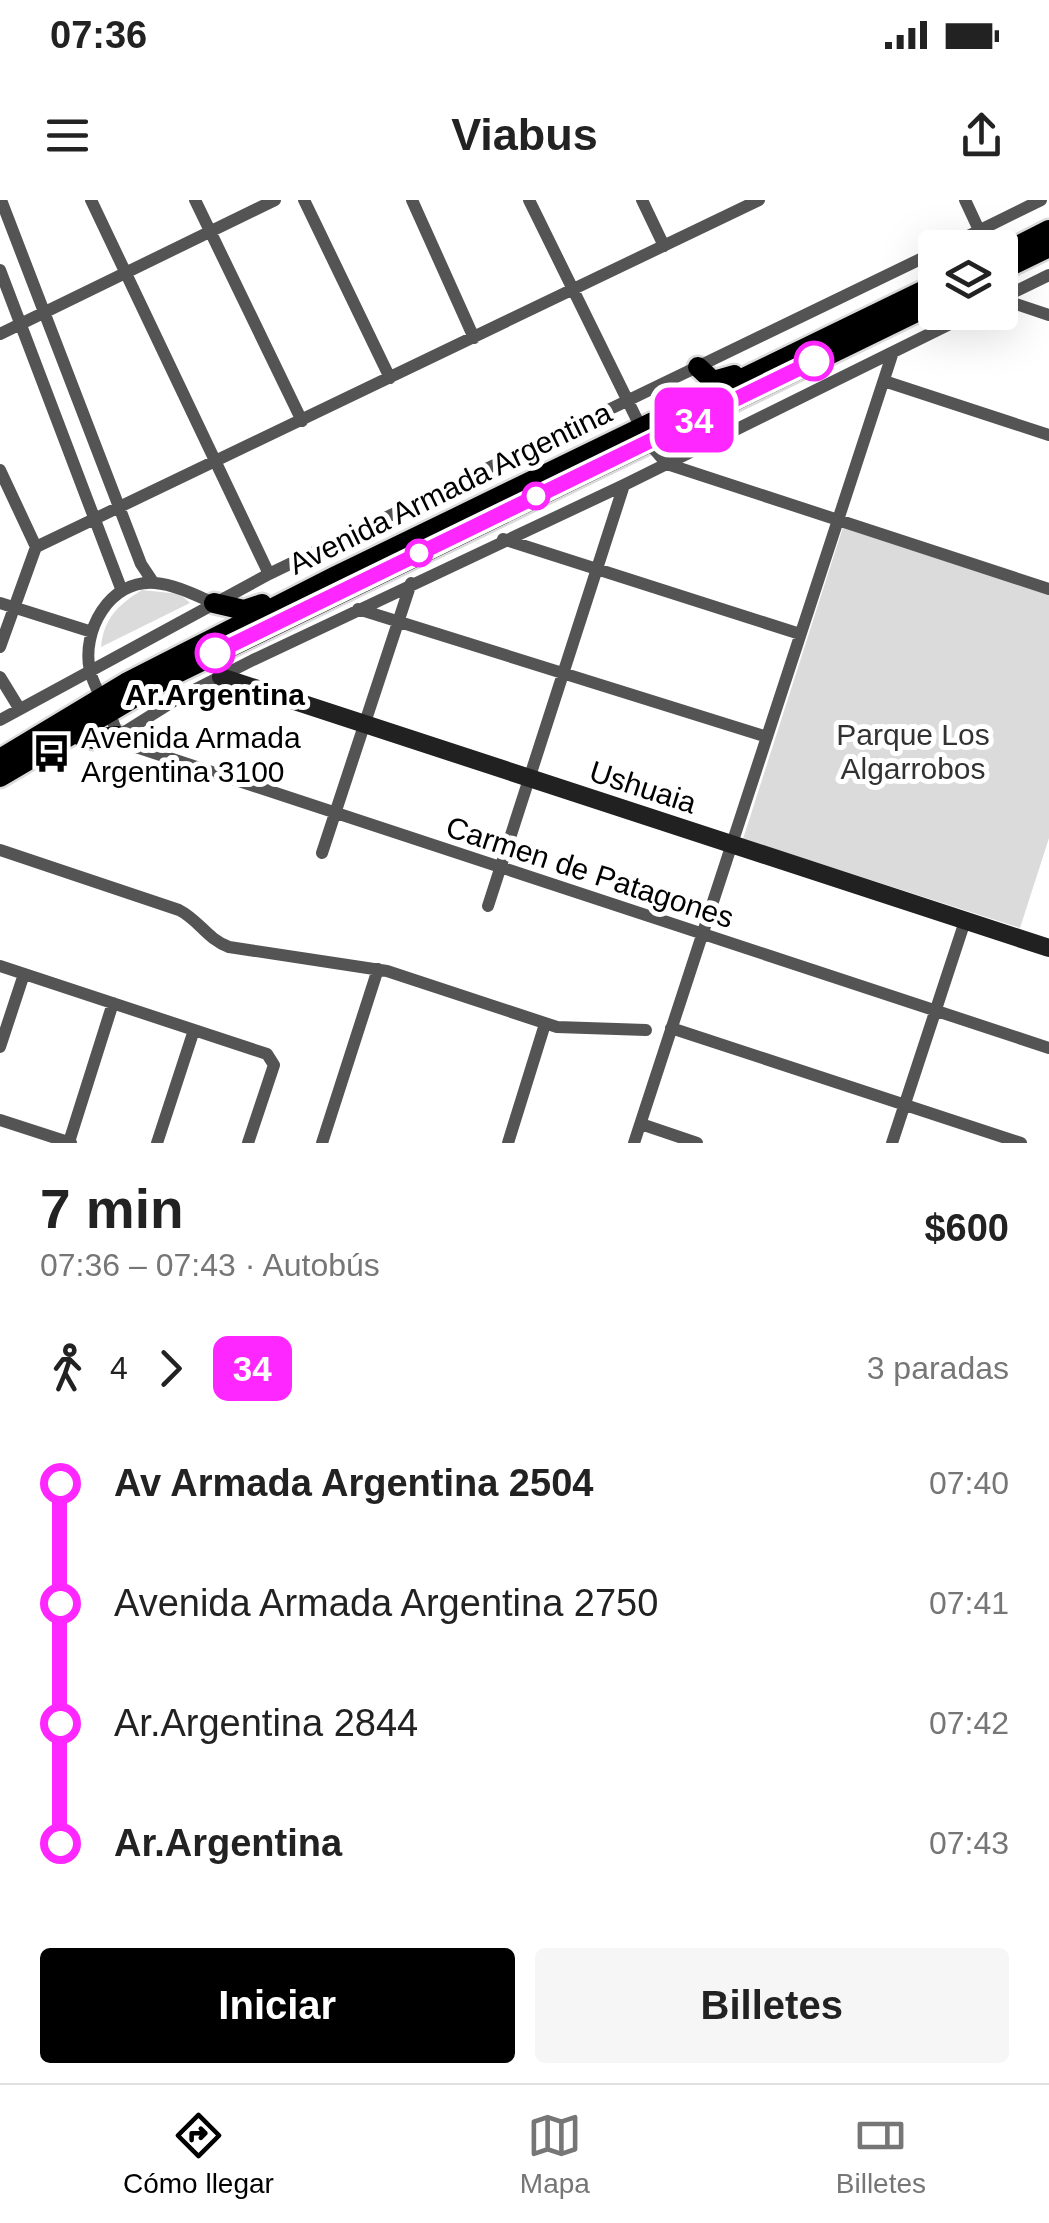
<!DOCTYPE html>
<html lang="es">
<head>
<meta charset="utf-8">
<style>
	body { margin:0; font-family:Arial,sans-serif; background:#f6f6f6; color:#222; height:100vh; display:flex; flex-direction:column; font-size:38px; white-space:nowrap }
	* { box-sizing:border-box; margin:0 }
	p { font-size:32px; color:#767676 }
	.icon { flex:none; width:55px; height:55px; fill:none; stroke:currentColor; stroke-width:2; stroke-linecap:round; stroke-linejoin:round }
	.map { position:relative; height:943px; overflow:hidden }
	.side { display:flex; flex-direction:column; background:#fff; flex:1 }
	.side>* { flex:none }
	.badge { padding:0 20px; border-radius:15px; font-size:35px; line-height:65px }
	.buttons { position:absolute; left:918px; top:30px; display:grid; gap:20px }
	.buttons a { display:grid; place-items:center; width:100px; height:100px; border-radius:10px; background:#fff; box-shadow:0 10px 40px #0002; font-size:50px }
	.map>.badge { position:absolute; translate:-50% -50%; box-shadow:0 0 0 5px #fff }
	.legs { display:flex; align-items:center; gap:15px; height:110px; padding:0 40px; font-size:32px }
	.legs p { margin-inline-start:auto }
	.headline { display:flex; align-items:center; justify-content:space-between; height:170px; padding:0 40px }
	h1 { font-size:55px; font-weight:800; line-height:75px }
	.button { display:flex; gap:20px; margin-top:auto; padding:20px 40px }
	.button a { flex:1; height:115px; border-radius:10px; background:#000; color:#fff; font-size:40px; font-weight:800; line-height:115px; text-align:center }
	.button a+a { background:#f6f6f6; color:#222 }
	ul { padding:0 40px; list-style:none }
	li { display:flex; align-items:center; gap:35px; height:120px; font-size:38px }
	li i { display:grid; place-items:center; width:15px; height:100%; margin:0 12px; background:currentColor }
	li i::after { content:''; width:25px; height:25px; margin:-12px; border:8px solid; border-radius:50%; background:#fff }
	li p { margin-inline-start:auto }
	li:first-child i { background:linear-gradient(#0000 50%,currentColor 0) }
	li:last-child i { background:linear-gradient(currentColor 50%,#0000 0) }
	.status { display:flex; justify-content:space-between; align-items:center; height:70px; padding:0 50px; background:#fff; direction:ltr }
	.status svg { height:28px; fill:currentColor }
	header { display:flex; justify-content:space-between; align-items:center; height:130px; padding:0 40px; background:#fff; font-size:45px; font-weight:800 }
	.tabs { display:flex; justify-content:space-around; align-items:center; height:140px; border-top:2px solid #e0e0e0; background:#fff; font-size:28px; color:#767676 }
	.tabs a { display:grid; justify-items:center; gap:5px }
	.tabs .active { color:#000 }
	.map>svg:first-child { display:block }
	.park { fill:#dbdbdb }
	.lines { fill:none; stroke-linecap:round; stroke-linejoin:round }
	.primary-casing { stroke:#dbdbdb; stroke-width:25 }
	.street { stroke:#545454; stroke-width:12 }
	.secondary { stroke:#212121; stroke-width:18 }
	.primary { stroke:#000; stroke-width:20 }
	.line-1-casing { stroke:#fff; stroke-width:22 }
	.line-1 { stroke:#fe27ff; stroke-width:15 }
	.stop-1-dot { fill:#fff; stroke:#fe27ff; stroke-width:5 }
	.labels { text-anchor:middle; dominant-baseline:central; stroke-width:10; stroke-linejoin:round; paint-order:stroke }
	.street-label { font-size:30px; fill:#000; stroke:#fff }
	.stop-label { font-size:30px; font-weight:bold; fill:#000; stroke:#fff }
	.park-label { font-size:30px; fill:#323232; stroke:#fff }
	.poi-label { font-size:30px; fill:#000; stroke:#fff; text-anchor:start }
</style>
</head>
<body>
<div class="status"><b>07:36</b><svg viewBox="0 0 49 12"><path d="M0 12V9h3v3zM5 12V6h3v6zM10 12V3h3v9zM15 12V0h3v12zM26 1h20v11H26zM47 4h2v5h-2z"/></svg></div>
<header><svg class="icon" aria-label="menu" viewBox="0 0 24 24"><path d="M4 6h16M4 12h16M4 18h16"/></svg>Viabus<svg class="icon" aria-label="share" viewBox="0 0 24 24"><path d="M12 15V3M7 8l5-5 5 5M5 13v7h14v-7"/></svg></header>
<div class="map">
<svg width="1049" height="943" viewBox="0 0 1049 943">
	<rect width="100%" height="100%" fill="#fff"/>
	<path class="park" d="M 843,327 L 1049,393 L 1049,638 L 1020,728 L 743,639 Z
		M 142,390 L 180,394 L 190,403 L 101,447 C 104,418 118,405 142,390 Z"/>
	<g class="lines">
		<defs>
			<path id="primary" d="M 1000,55 L 1049,30
				M 1000,71 L 1049,47
				M 698,167 L 713,181 L 734,175
				M 214,403 L 244,410 L 262,404
				M 72,533 L 93,539 L 118,536
				M 0,559 L 126,483 L 334,377 L 935,85
				M 0,577 L 169,477 L 935,103"/>
		</defs>
		<use href="#primary" class="primary-casing"/>
		<path class="street" d="M 1,0 L 141,364 L 153,382
			M 91,0 L 269,374
			M 195,0 L 302,221
			M 304,0 L 390,178
			M 412,0 L 474,138
			M 529,0 L 648,242 L 667,264 L 1049,389
			M 642,0 L 664,46
			M 965,0 L 979,30
			M 944,48 L 1041,0
			M 0,70 L 122,391
			M 1000,99 L 1049,75
			M 1001,99 L 1049,115
			M 0,134 L 275,0
			M 884,181 L 1049,235
			M 0,270 L 36,347
			M 503,339 L 800,434
			M 0,403 L 92,432
			M 358,409 L 767,537
			M 0,447 L 36,347 L 759,0
			M 0,477 L 19,508
			M 0,520 L 269,374 L 935,52
			M 118,536 L 136,547 L 1049,848
			M 118,536 L 182,496 L 253,460 L 624,285 L 974,112
			M 118,536 C 112,513 96,494 90,471 C 81,432 109,379 155,383 C 176,385 195,395 214,403
			M 0,650 L 179,710 C 199,720 207,739 229,747 L 387,771 L 557,827 L 646,830
			M 322,653 L 411,383
			M 488,706 L 624,285
			M 0,766 L 267,854 L 274,865 L 248,943
			M 671,828 L 1021,943
			M 0,847 L 24,774
			M 0,920 L 71,943
			M 641,924 L 697,943
			M 69,942 L 113,803
			M 157,943 L 194,830
			M 322,943 L 378,769
			M 508,943 L 545,824
			M 634,943 L 893,152
			M 892,943 L 965,721"/>
		<path class="secondary" d="M 221,477 L 1049,748"/>
		<use href="#primary" class="primary"/>
	</g>
	<g class="lines">
		<defs>
			<path id="line-1" d="M 215,453 L 814,161"/>
		</defs>
		<use href="#line-1" class="line-1-casing"/>
		<use href="#line-1" class="line-1"/>
	</g>
	<defs>
		<symbol id="bus-bare" viewBox="-9 -9 18 18"><path d="M-5-6H5V4H4V6H2V4H-2V6H-4V4H-5ZM-3.5-4V0h7V-4ZM-3.5 1.2v1.5H-2V1.2ZM2 1.2v1.5H3.5V1.2Z" fill="#000" stroke="#fff" stroke-width="2.5" paint-order="stroke"/></symbol>
	</defs>
	<g fill-rule="evenodd">
		<use href="#bus-bare" x="24" y="526" width="55" height="55"/>
	</g>
	<g class="stop-1-dot">
		<circle cx="814" cy="161" r="18"/>
		<circle cx="536" cy="296" r="12"/>
		<circle cx="419" cy="353" r="12"/>
		<circle cx="215" cy="453" r="18"/>
	</g>
	<g class="labels">
		<g class="street-label">
			<text transform="translate(450 288) rotate(-26)">Avenida Armada Argentina</text>
			<text transform="translate(643 587) rotate(18)">Ushuaia</text>
			<text transform="translate(590 672) rotate(18)">Carmen de Patagones</text>
		</g>
		<g class="stop-label">
			<text x="215" y="494">Ar.Argentina</text>
		</g>
		<g class="park-label">
			<text x="913" y="534">Parque Los<tspan x="913" dy="34">Algarrobos</tspan></text>
		</g>
		<g class="poi-label">
			<text x="81" y="537">Avenida Armada<tspan x="81" dy="34">Argentina 3100</tspan></text>
		</g>
	</g>
</svg>
<div class="buttons">
<a><svg class="icon" aria-label="layers" viewBox="0 0 24 24"><path d="M12 4l9 5-9 5-9-5zM3 14l9 5 9-5"/></svg></a>
</div>
<b class="badge" style="left:694px;top:220px;background:#fe27ff;color:#fff">34</b>
</div>
<section class="side">
<div class="headline"><div><h1>7 min</h1><p>07:36 – 07:43 · Autobús</p></div><b>$600</b></div>
<div class="legs"><svg class="icon" aria-label="walk" viewBox="0 0 24 24"><circle cx="13" cy="4" r="2"/><path d="M13 8l-2 6 4 7M11 14l-3 7M7 12l3-4h3l4 4"/></svg>4<svg class="icon" aria-label="forward" viewBox="0 0 24 24"><path d="M9 5l7 7-7 7"/></svg><b class="badge" style="background:#fe27ff;color:#fff">34</b><p>3 paradas</p></div>
<ul>
<li><i style="color:#fe27ff"></i><b>Av Armada Argentina 2504</b><p>07:40</p></li>
<li><i style="color:#fe27ff"></i><span>Avenida Armada Argentina 2750</span><p>07:41</p></li>
<li><i style="color:#fe27ff"></i><span>Ar.Argentina 2844</span><p>07:42</p></li>
<li><i style="color:#fe27ff"></i><b>Ar.Argentina</b><p>07:43</p></li>
</ul>
<div class="button"><a>Iniciar</a><a>Billetes</a></div>
</section>
<nav class="tabs">
<a class="active"><svg class="icon" aria-label="directions" viewBox="0 0 24 24"><path d="M12 3l9 9-9 9-9-9zM9 14v-3h6M13 9l2 2-2 2"/></svg>Cómo llegar</a>
<a><svg class="icon" aria-label="map" viewBox="0 0 24 24"><path d="M3 6l6-2 6 2 6-2v14l-6 2-6-2-6 2zM9 4v14M15 6v14"/></svg>Mapa</a>
<a><svg class="icon" aria-label="tickets" viewBox="0 0 24 24"><path d="M3 7h18v10H3zM15 7v10"/></svg>Billetes</a>
</nav>
</body>
</html>
